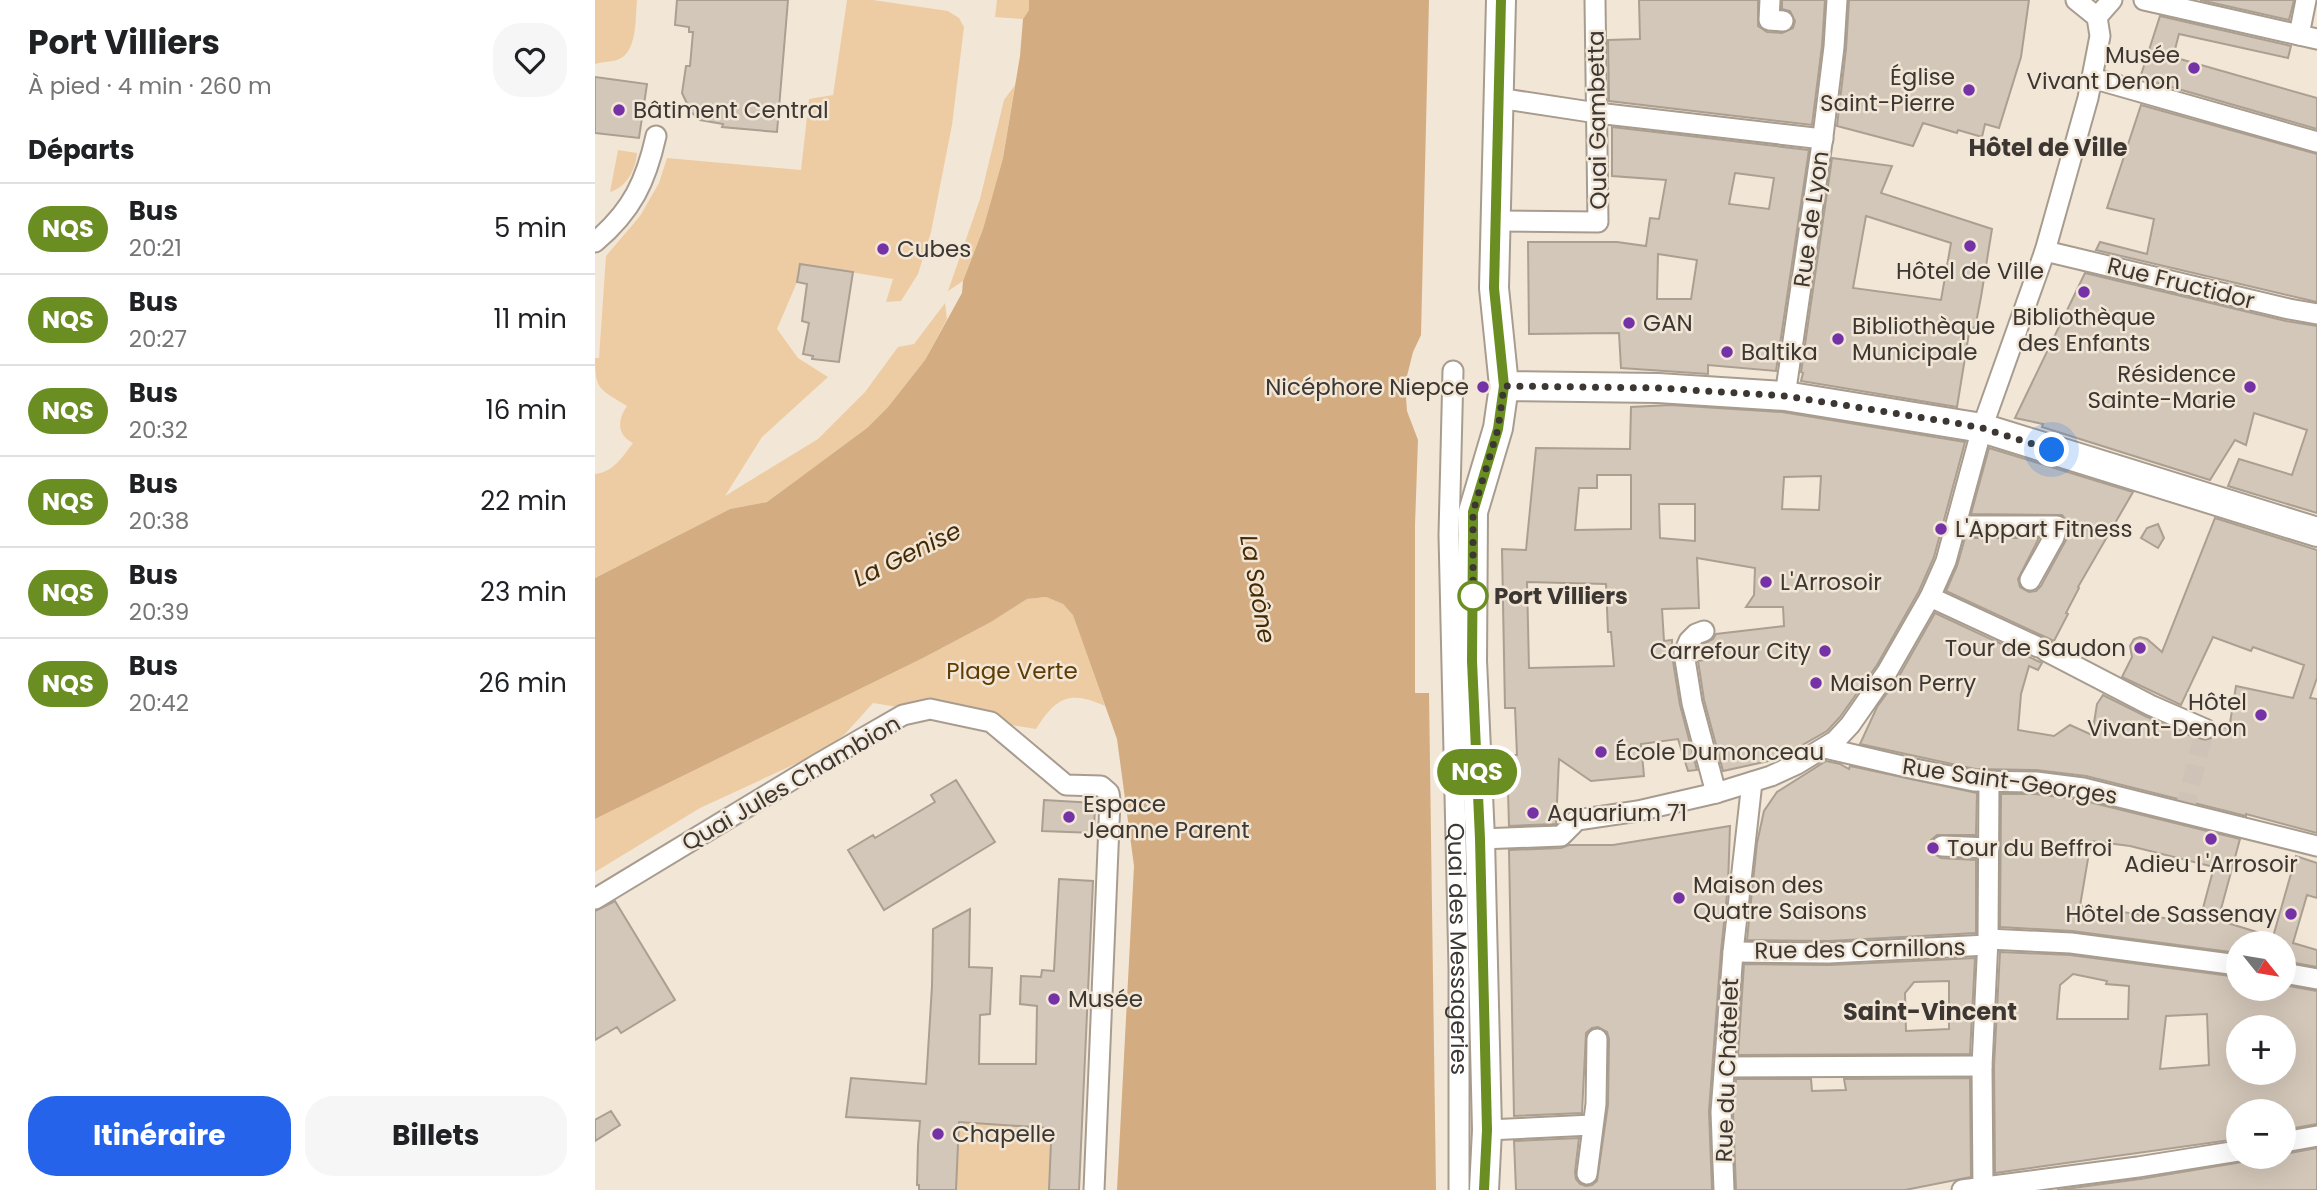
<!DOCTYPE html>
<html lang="fr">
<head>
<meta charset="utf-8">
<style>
	body { margin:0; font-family:Poppins,sans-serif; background:#f6f6f6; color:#202124; height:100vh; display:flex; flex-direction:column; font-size:26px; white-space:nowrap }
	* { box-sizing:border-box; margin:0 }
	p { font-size:23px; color:#757577 }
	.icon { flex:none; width:38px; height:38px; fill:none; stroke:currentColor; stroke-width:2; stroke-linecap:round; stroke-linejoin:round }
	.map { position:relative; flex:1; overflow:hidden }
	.sheet { display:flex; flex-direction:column; background:#fff; width:595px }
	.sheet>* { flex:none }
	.badge { padding:0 14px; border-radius:23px; font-size:24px; line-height:46px }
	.needle { width:46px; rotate:120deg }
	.fabs { position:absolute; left:1631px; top:931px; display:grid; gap:14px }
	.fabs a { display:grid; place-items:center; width:70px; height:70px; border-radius:50%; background:#fff; box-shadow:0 7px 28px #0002; font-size:35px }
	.you { position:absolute; width:35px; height:35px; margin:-18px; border:5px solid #fff; border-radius:50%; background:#1a73e8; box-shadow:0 0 0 10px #1a73e833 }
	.map>.badge { position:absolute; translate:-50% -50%; box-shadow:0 0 0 4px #fff }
	h2 { padding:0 28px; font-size:26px; line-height:63px }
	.round { display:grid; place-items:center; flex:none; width:74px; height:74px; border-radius:28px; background:#f6f6f6 }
	.head { display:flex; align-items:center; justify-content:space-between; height:119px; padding:0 28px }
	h1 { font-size:33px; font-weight:700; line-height:52px }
	.action { display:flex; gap:14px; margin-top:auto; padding:14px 28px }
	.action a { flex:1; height:80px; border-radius:28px; background:#2563eb; color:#fff; font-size:28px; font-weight:700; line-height:80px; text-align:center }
	.action a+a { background:#f6f6f6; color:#202124 }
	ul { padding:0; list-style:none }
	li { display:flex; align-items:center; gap:21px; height:91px; padding:0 28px; border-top:2px solid #e0e0e0 }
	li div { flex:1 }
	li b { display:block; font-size:26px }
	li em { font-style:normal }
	li .badge { min-width:77px; font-weight:700; text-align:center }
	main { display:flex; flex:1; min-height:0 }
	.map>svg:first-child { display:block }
	.green { fill:#eecca3 }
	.water { fill:#d3ad81 }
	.building { fill:#d3c7b9; stroke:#aa9f91; stroke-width:2; fill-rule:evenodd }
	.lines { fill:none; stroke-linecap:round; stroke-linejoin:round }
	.street-tunnel { stroke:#cec3b6; stroke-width:19; stroke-dasharray:19 10; stroke-linecap:butt }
	.street-casing { stroke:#a89c8f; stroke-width:23 }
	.secondary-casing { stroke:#a89c8f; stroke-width:32 }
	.street { stroke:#fff; stroke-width:19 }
	.secondary { stroke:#fff; stroke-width:28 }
	.line-casing { stroke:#fff; stroke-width:16 }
	.line { stroke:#6b8e23; stroke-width:10 }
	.walk { stroke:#3c3732; stroke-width:7; stroke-dasharray:0 12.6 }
	.poi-dot { fill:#7432a6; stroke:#f2e6d7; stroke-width:2.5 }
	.stop-dot { fill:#fff; stroke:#6b8e23; stroke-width:3.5 }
	.labels { text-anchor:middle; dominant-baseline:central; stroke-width:5; stroke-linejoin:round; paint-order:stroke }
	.poi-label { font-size:23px; fill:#3c3732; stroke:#f2e6d7; text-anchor:start }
	.street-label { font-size:23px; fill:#3c3732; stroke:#f2e6d7 }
	.stop-label { font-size:23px; font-weight:bold; fill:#3c3732; stroke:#f2e6d7; text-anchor:start }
	.park-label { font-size:23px; fill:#613c02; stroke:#f2e6d7 }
	.neighbourhood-label { font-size:24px; font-weight:bold; fill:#3c3732; stroke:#f2e6d7 }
	.water-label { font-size:24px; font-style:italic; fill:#432a04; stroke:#f2e6d7 }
</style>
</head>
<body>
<main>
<section class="sheet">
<div class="head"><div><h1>Port Villiers</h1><p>À pied · 4 min · 260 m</p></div><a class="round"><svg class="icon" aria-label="heart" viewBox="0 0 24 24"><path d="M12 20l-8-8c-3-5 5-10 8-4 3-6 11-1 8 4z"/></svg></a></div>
<h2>Départs</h2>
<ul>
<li><span class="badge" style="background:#6b8e23;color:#fff">NQS</span><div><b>Bus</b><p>20:21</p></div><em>5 min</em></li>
<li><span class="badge" style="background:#6b8e23;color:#fff">NQS</span><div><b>Bus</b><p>20:27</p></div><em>11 min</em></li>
<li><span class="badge" style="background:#6b8e23;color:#fff">NQS</span><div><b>Bus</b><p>20:32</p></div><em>16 min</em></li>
<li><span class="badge" style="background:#6b8e23;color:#fff">NQS</span><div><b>Bus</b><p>20:38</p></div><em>22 min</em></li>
<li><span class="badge" style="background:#6b8e23;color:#fff">NQS</span><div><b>Bus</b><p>20:39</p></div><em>23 min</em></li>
<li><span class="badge" style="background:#6b8e23;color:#fff">NQS</span><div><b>Bus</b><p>20:42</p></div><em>26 min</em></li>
</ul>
<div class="action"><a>Itinéraire</a><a>Billets</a></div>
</section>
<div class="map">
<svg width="1722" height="1190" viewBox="0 0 1722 1190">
	<rect width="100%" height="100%" fill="#f2e6d7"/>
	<path class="green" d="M 0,0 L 42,0 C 40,18 43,53 22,60 C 15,62 7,62 0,64 Z
		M 252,0 L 278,0 L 353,11 L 364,18 L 369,27 L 357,125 L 336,232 L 323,274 L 306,301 L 291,302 L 298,279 L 205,264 L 202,282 L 182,329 L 203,358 L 233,377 L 167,437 L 130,496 L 223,439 L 270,392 L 303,347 L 319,344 L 350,303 L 352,319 L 330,360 L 293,407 L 272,428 L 172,502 L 135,509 L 0,578 L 0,474 C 19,472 27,457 38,443 C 22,435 22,420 32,406 C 5,389 0,391 0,358 L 4,358 L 11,256 L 45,216 L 64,183 L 72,158 L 206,170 L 214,99 L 238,95 Z
		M 402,0 L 434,0 L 434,10 L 428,19 L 400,17 Z
		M 420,85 L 408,158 L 388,229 L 368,281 L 353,291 L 385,199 L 409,100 Z
		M 23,150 L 42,153 C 41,169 31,188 15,192 Z
		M 451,597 L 468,604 L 478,614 L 510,706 C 475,690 461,697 441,729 L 278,703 L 250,734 L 226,752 L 105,808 L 0,872 L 0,819 L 328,658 L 396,622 L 432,599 Z
		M 364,1122 L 453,1128 L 453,1141 L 456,1142 L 454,1190 L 361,1190 Z"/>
	<path class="water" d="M 434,0 L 834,0 L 826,335 L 818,352 L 810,384 L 812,411 L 823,440 L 820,525 L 820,693 L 834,693 L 841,1190 L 522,1190 L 539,866 L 522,739 L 478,615 L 468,604 L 451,597 L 432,599 L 396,622 L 328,658 L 0,819 L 0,578 L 135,509 L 172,502 L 272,428 L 293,407 L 330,360 L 367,293 L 368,281 L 388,229 L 408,158 L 425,56 L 428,19 L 434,10 Z"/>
	<path class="building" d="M 82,0 L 193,0 L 182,132 L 127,127 L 128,124 L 105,120 L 96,112 L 87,93 L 91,66 L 95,66 L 98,32 L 94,32 L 94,27 L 80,25 Z
		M 1044,0 L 1163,0 L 1163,26 L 1172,32 L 1187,33 L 1198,28 L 1200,21 L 1195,11 L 1187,9 L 1187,0 L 1230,0 L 1227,46 L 1217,125 L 1014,101 L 1013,40 L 1045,39 Z
		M 1254,0 L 1434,0 L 1426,57 L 1404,128 L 1390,124 L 1387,137 L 1363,130 L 1362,133 L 1328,123 L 1318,146 L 1242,126 L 1251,49 Z
		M 1605,0 L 1699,0 L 1694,20 Z
		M 1565,16 L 1696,46 L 1693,58 L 1584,34 L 1578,57 L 1722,98 L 1722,129 L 1545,78 Z
		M 0,77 L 52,84 L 44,138 L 0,133 Z
		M 1546,105 L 1722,154 L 1722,302 L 1501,250 L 1505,242 L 1552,254 L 1559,219 L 1512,208 Z
		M 1017,127 L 1214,150 L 1181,371 L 1113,365 L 1113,374 L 1026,368 L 1024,333 L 934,334 L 933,242 L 1022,242 L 1051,246 L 1055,218 L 1064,219 L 1071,180 L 1017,176 ZM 1140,173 L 1179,178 L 1174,209 L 1134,204 ZM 1063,254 L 1102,260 L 1096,299 L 1062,299 Z
		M 1237,158 L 1297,166 L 1286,193 L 1397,229 L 1386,297 L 1380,328 L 1375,327 L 1362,407 L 1206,381 L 1208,373 L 1206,372 ZM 1271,216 L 1356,243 L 1346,300 L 1258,288 Z
		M 205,264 L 258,272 L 244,362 L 217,359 L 218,356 L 208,354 L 214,323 L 207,321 L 212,284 L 202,282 Z
		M 1490,273 L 1691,321 L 1722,326 L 1722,513 L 1633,486 L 1644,459 L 1697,475 L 1712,430 L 1659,413 L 1651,445 L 1640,440 L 1615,480 L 1447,427 L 1448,424 L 1420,418 Z
		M 1075,405 L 1187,412 L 1370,442 L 1339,557 L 1324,591 L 1282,665 L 1245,717 L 1232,731 L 1183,759 L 1128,771 L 1109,700 L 1103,661 L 1110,660 L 1109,644 L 1118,639 L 1121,634 L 1189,626 L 1188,607 L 1151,607 L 1159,595 L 1160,568 L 1102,558 L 1104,608 L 1067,609 L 1069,641 L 1077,640 L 1077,655 L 1085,705 L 1102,770 L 1093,771 L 1083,739 L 1046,744 L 1049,776 L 996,781 L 964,759 L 961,824 L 914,826 L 912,755 L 922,755 L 920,708 L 910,708 L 907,549 L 931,550 L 941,448 L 1035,449 L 1036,407 ZM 1002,475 L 1036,475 L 1036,529 L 980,530 L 984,488 L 1002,488 ZM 1226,476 L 1224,510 L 1187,509 L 1189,477 ZM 1064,504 L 1100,504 L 1100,541 L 1065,538 ZM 932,582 L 1011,584 L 1013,632 L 1016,632 L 1019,666 L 934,668 Z
		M 1394,448 L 1538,492 L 1483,587 L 1484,588 L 1471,613 L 1473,614 L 1459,641 L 1351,591 L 1362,566 L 1370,538 L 1444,538 L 1423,579 L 1425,587 L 1434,592 L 1441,591 L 1446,586 L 1471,540 L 1474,524 L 1467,515 L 1376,514 Z
		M 1620,518 L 1722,550 L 1722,678 L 1715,698 L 1722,699 L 1722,833 L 1651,814 L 1651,816 L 1491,776 L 1441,770 L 1380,769 L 1265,744 L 1282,707 L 1303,678 L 1340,613 L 1447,663 L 1443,670 L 1434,666 L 1426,694 L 1423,730 L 1459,736 L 1475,725 L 1497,735 L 1502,704 L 1508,695 L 1550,716 L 1605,740 L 1612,741 L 1621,734 L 1621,725 L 1634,729 L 1641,686 L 1698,698 L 1709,665 L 1658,647 L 1656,651 L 1618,637 L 1586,705 L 1527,677 L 1537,657 L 1535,646 L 1539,639 L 1545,637 L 1552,639 L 1567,652 Z
		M 1563,524 L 1569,538 L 1563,548 L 1546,538 L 1552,528 Z
		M 1231,761 L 1245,764 L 1254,769 L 1255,766 L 1382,793 L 1381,835 L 1342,835 L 1336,840 L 1335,846 L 1337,852 L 1346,858 L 1381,860 L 1381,933 L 1234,941 L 1152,940 L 1162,843 L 1169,811 L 1182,792 Z
		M 361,780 L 400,842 L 289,910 L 253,850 L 278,835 L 280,838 L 340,802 L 336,795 Z
		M 1406,794 L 1440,794 L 1486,800 L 1645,839 L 1623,920 L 1678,937 L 1701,856 L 1722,863 L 1722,898 L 1712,895 L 1698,943 L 1722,950 L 1722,967 L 1689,961 L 1689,943 L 1643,943 L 1643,953 L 1477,931 L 1405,927 ZM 1496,841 L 1535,846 L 1619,867 L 1604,923 L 1485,906 Z
		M 449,800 L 500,803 L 499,833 L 447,831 Z
		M 1135,826 L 1133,885 L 1126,951 L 1114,1111 L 1117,1190 L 921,1190 L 919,1141 L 984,1138 L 980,1172 L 981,1179 L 985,1184 L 991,1186 L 997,1185 L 1002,1181 L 1013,1105 L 1014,1039 L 1012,1032 L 1003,1027 L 997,1028 L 991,1033 L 987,1113 L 919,1116 L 914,850 L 966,848 L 974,845 L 1018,845 Z
		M 464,879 L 498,881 L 484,1190 L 454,1190 L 456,1142 L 453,1142 L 453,1128 L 364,1122 L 361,1190 L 324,1190 L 324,1185 L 322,1185 L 323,1145 L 325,1121 L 251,1117 L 256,1078 L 331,1084 L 337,986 L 338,929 L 375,909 L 374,967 L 397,968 L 395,1014 L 385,1015 L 384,1064 L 441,1064 L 442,1006 L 425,1004 L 426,976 L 446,977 L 447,970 L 459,971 Z
		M 20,901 L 80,1000 L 26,1033 L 22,1027 L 0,1040 L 0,911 Z
		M 1405,952 L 1475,955 L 1643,977 L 1643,989 L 1689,989 L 1689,985 L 1722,991 L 1722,1124 L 1689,1130 L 1689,1111 L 1643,1111 L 1643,1139 L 1400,1173 L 1399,1066 ZM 1478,974 L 1512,981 L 1511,984 L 1534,986 L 1533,1019 L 1462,1019 L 1465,985 ZM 1612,1014 L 1614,1065 L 1565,1069 L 1571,1016 ZM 1643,1027 L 1689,1027 L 1689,1073 L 1643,1073 Z
		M 1380,958 L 1375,1054 L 1143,1055 L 1149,964 L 1235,965 ZM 1354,981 L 1354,1029 L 1311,1031 L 1310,993 L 1319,982 Z
		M 1375,1078 L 1376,1177 L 1310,1190 L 1141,1190 L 1138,1112 L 1141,1079 L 1216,1079 L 1217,1091 L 1251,1090 L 1249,1079 Z
		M 16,1111 L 25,1125 L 0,1141 L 0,1120 Z
		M 1722,1148 L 1722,1190 L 1462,1190 L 1545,1179 L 1671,1158 L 1689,1157 L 1689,1154 Z"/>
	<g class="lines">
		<path class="street-tunnel" d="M 1589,812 L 1610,729"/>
		<defs>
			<g id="street">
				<path d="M 1175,0 L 1174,20 L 1188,21"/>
				<path d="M 1549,0 L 1722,39"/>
				<path d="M 1502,17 L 1517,0"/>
				<path d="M 1704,35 L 1711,0"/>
				<path d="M 1497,78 L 1722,142"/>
				<path d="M 903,98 L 1002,113 L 1228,139"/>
				<path d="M 900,221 L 1003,222 L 1000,0"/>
				<path d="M 0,242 C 37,211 51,181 61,136"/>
				<path d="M 1450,251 L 1694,309 L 1722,314"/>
				<path id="s1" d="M 858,371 L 854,535 L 864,968 L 864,1190"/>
				<path d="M 1190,396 L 1228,136 L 1239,47 L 1242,0"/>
				<path d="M 1362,525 L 1374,526 L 1462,526 L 1459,537 L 1435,580"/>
				<path d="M 1335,597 L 1443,647"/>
				<path d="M 1109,631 L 1101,634 L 1094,641 L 1089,653 L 1097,703 L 1121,793"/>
				<path d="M 1451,651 L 1555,705 L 1610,729"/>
				<path d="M 1230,748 L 1320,769 L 1379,781 L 1441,782 L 1488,788 L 1722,846"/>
				<path d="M 885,839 L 966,836 L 982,820 L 1043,811 L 1121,793 L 1176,776 L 1202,764 L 1240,741 L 1255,725 L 1292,672 L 1335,597 L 1351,561 L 1387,428 L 1450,251 L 1493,98 L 1505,36 L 1502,17 L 1481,0"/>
				<path d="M 1347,846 L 1394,848"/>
				<path d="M 0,899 L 223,764 L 308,715 L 335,709 L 396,722 L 471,785 L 506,786 L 514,793 L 515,800 L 499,1190"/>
				<path d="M 1393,939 L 1476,943 L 1643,965"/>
				<path d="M 1138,952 L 1234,953 L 1393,945"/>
				<path d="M 1689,973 L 1722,979"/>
				<path d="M 1130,1067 L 1387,1066"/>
				<path d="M 892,1130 L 997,1125"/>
				<path d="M 1689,1142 L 1722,1136"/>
				<path d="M 992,1174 L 1001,1104 L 1002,1039"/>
				<path d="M 1129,1190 L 1126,1112 L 1138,952 L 1157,782"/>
				<path d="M 1367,1190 L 1543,1167 L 1643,1151"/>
				<path d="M 1388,1190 L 1387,1066 L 1393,939 L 1394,782"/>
			</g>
			<path id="secondary" d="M 909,386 L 1063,388 L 1190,396 L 1387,428 L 1722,532
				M 889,1190 L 892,1130 L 885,839 L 877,661 L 878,512 L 903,428 L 909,386 L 899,288 L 906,0"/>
		</defs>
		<use href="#street" class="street-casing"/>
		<use href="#secondary" class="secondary-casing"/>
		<use href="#street" class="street"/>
		<use href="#secondary" class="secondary"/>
	</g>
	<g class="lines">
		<defs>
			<path id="line" d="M 889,1190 L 892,1130 L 885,839 L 877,661 L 878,534 L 878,512 L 903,429 L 909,386 L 899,288 L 906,0"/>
		</defs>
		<use href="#line" class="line-casing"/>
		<use href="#line" class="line"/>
		<path class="walk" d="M 878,596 L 878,607 L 878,512 L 903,429 L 909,386 L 1063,388 L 1191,396 L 1355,422 L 1387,428 L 1457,450"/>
	</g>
	<g class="poi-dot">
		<circle cx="1599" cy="68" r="7"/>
		<circle cx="1374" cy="90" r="7"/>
		<circle cx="24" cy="110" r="7"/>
		<circle cx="1375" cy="246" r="7"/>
		<circle cx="288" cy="249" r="7"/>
		<circle cx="1489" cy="292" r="7"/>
		<circle cx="1034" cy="323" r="7"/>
		<circle cx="1243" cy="339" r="7"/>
		<circle cx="1132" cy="352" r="7"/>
		<circle cx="888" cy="387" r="7"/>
		<circle cx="1655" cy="387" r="7"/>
		<circle cx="1346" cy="529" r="7"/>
		<circle cx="1171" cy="582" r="7"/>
		<circle cx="1545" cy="648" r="7"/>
		<circle cx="1230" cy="651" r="7"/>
		<circle cx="1221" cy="683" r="7"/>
		<circle cx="1666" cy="715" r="7"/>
		<circle cx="1006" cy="752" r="7"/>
		<circle cx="938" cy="813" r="7"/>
		<circle cx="474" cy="817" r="7"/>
		<circle cx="1616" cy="839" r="7"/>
		<circle cx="1338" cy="848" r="7"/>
		<circle cx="1084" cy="898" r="7"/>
		<circle cx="1696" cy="914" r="7"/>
		<circle cx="459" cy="999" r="7"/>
		<circle cx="343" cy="1134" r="7"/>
	</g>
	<circle class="stop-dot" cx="878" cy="596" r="14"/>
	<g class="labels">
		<g class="poi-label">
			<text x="1585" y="55" text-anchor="end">Musée<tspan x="1585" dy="26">Vivant Denon</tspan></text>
			<text x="1360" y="77" text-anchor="end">Église<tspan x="1360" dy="26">Saint-Pierre</tspan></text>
			<text x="38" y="110">Bâtiment Central</text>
			<text x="302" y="249">Cubes</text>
			<text x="1375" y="271" text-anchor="middle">Hôtel de Ville</text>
			<text x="1489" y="317" text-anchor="middle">Bibliothèque<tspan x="1489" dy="26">des Enfants</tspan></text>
			<text x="1048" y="323">GAN</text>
			<text x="1257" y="326">Bibliothèque<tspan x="1257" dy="26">Municipale</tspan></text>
			<text x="1146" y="352">Baltika</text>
			<text x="1641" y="374" text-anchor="end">Résidence<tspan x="1641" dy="26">Sainte-Marie</tspan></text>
			<text x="874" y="387" text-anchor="end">Nicéphore Niepce</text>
			<text x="1360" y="529">L'Appart Fitness</text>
			<text x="1185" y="582">L'Arrosoir</text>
			<text x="1531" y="648" text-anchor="end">Tour de Saudon</text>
			<text x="1216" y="651" text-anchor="end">Carrefour City</text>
			<text x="1235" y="683">Maison Perry</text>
			<text x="1652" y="702" text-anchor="end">Hôtel<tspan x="1652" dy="26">Vivant-Denon</tspan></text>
			<text x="1020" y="752">École Dumonceau</text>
			<text x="488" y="804">Espace<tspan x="488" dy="26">Jeanne Parent</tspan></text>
			<text x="952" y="813">Aquarium 71</text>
			<text x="1352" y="848">Tour du Beffroi</text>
			<text x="1616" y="864" text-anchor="middle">Adieu L'Arrosoir</text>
			<text x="1098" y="885">Maison des<tspan x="1098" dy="26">Quatre Saisons</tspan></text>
			<text x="1682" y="914" text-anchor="end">Hôtel de Sassenay</text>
			<text x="473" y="999">Musée</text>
			<text x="357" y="1134">Chapelle</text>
		</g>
		<g class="street-label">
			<text transform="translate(1002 120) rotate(-91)">Quai Gambetta</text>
			<text transform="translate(1216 219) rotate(-82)">Rue de Lyon</text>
			<text transform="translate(1586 283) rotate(14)">Rue Fructidor</text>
			<text transform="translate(1415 781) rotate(8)">Rue Saint-Georges</text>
			<text transform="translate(196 783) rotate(-30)">Quai Jules Chambion</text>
			<text stroke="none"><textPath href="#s1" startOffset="578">Quai des Messageries</textPath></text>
			<text transform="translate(1265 949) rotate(-1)">Rue des Cornillons</text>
			<text transform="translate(1132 1070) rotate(-88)">Rue du Châtelet</text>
		</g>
		<g class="stop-label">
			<text x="899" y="596">Port Villiers</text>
		</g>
		<g class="park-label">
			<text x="417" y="671">Plage Verte</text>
		</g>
		<g class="neighbourhood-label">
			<text x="1453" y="147">Hôtel de Ville</text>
			<text x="1335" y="1011">Saint-Vincent</text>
		</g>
		<g class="water-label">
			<text transform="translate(312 554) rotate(-26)">La Genise</text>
			<text transform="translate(663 589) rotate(80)">La Saône</text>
		</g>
	</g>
</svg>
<div class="fabs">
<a><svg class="needle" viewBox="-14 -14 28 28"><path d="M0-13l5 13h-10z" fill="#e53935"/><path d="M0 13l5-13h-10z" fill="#757577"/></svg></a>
<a>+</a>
<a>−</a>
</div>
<div class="you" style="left:1457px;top:450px"></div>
<b class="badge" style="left:882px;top:772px;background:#6b8e23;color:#fff">NQS</b>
</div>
</main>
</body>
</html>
